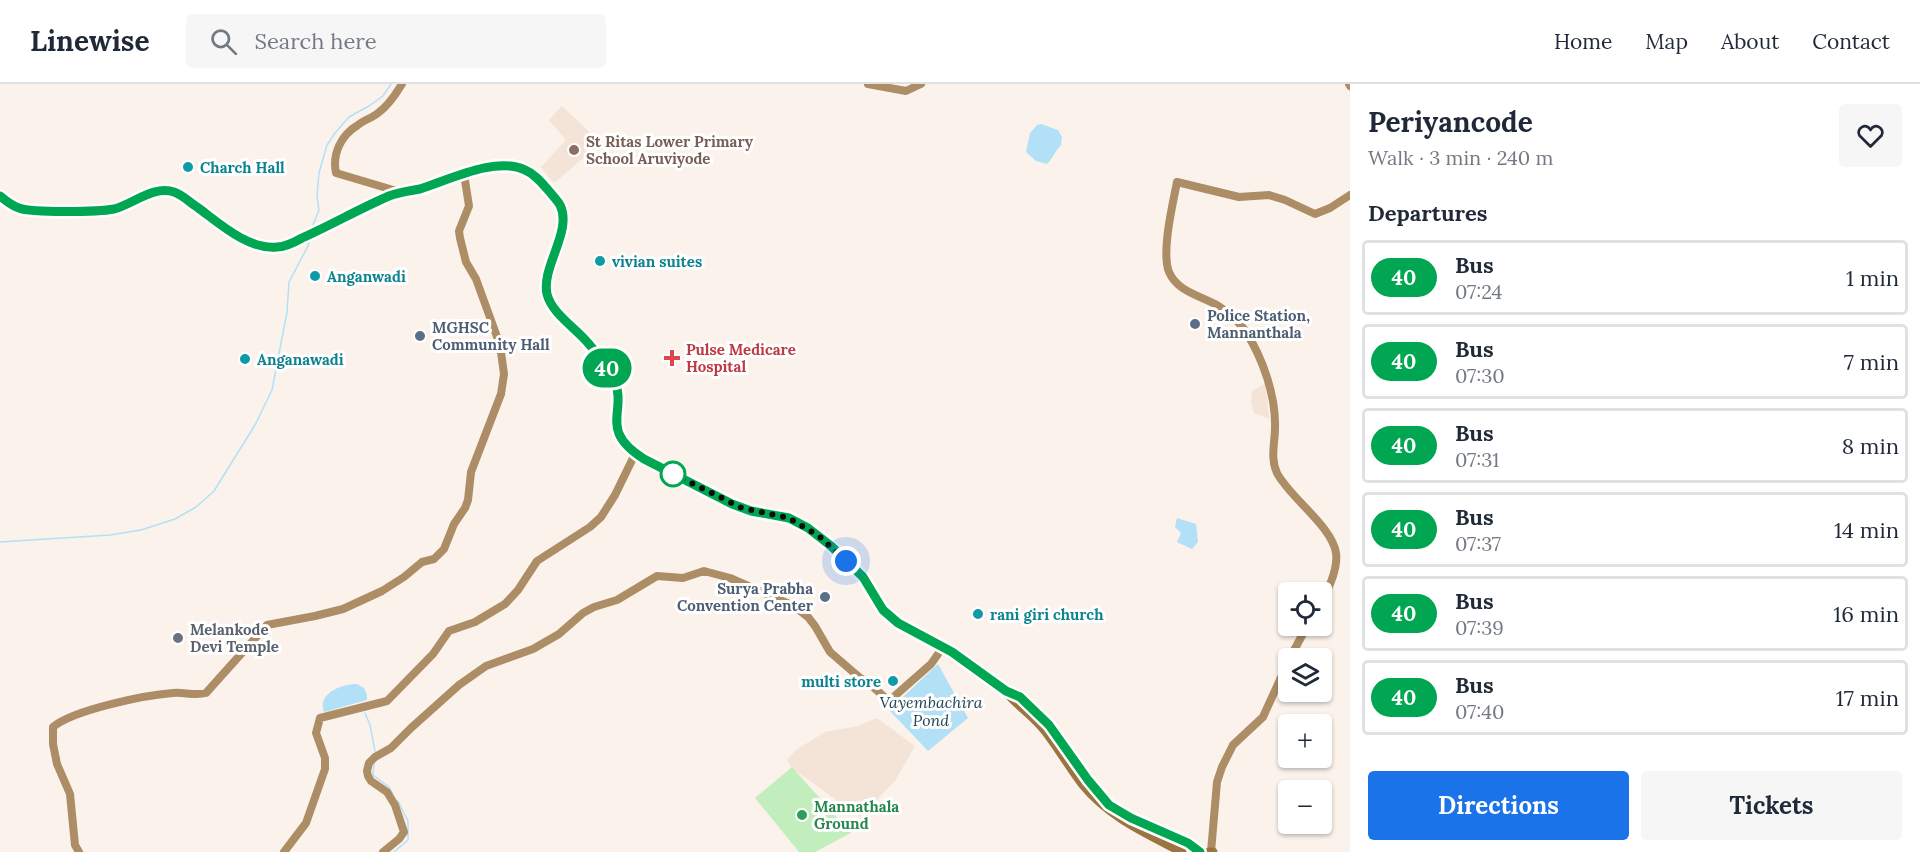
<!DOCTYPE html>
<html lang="en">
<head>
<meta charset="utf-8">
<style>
	body { margin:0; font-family:Lora,serif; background:#f6f6f7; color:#1f2937; height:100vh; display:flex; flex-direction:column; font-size:22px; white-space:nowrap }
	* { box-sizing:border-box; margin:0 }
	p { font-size:20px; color:#747a83 }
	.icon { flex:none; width:33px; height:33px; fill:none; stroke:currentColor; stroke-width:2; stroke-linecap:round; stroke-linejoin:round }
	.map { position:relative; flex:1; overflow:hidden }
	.panel { display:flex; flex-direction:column; background:#fff; width:570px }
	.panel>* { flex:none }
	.badge { padding:0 12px; border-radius:20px; font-size:21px; line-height:39px }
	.buttons { position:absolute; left:1278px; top:498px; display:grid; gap:12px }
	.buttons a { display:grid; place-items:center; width:54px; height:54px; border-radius:6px; background:#fff; box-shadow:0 2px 4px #0004; font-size:30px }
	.you { position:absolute; width:30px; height:30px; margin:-15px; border:4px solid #fff; border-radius:50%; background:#1a73e8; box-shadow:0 0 0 9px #1a73e833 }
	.map>.badge { position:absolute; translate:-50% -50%; box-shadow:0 0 0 3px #fff }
	h2 { padding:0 18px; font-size:22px; line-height:54px }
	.round { display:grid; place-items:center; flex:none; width:63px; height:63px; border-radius:6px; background:#f6f6f7 }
	.summary { display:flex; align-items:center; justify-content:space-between; height:102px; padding:0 18px }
	h1 { font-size:28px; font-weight:800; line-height:45px }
	.cta { display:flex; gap:12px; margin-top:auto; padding:12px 18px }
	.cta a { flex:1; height:69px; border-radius:6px; background:#1a73e8; color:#fff; font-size:24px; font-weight:800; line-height:69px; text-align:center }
	.cta a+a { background:#f6f6f7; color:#1f2937 }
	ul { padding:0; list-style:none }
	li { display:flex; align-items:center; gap:18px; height:75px; margin:0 12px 9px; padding:0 6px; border:3px solid #e0e1e3; border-radius:6px }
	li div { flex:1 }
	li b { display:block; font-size:22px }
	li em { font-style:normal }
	li .badge { min-width:66px; font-weight:700; text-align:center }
	header { display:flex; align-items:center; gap:36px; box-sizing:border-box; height:84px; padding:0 30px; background:#fff; border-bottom:2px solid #e0e1e3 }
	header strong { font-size:28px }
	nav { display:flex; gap:33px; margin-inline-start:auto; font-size:21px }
	.search { width:420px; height:54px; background:#f6f6f7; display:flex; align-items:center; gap:15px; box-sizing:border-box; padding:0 21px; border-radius:6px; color:#747a83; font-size:22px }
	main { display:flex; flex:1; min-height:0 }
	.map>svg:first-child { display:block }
	.built { fill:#f3e4d7 }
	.green { fill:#c2eebe }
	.water { fill:#b1e0f7 }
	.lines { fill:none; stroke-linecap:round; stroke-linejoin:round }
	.stream { stroke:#b1e0f7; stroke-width:1.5 }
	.secondary { stroke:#ac8d65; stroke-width:8 }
	.primary { stroke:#9a7441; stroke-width:9 }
	.line-casing { stroke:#fff; stroke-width:14 }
	.line { stroke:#00a651; stroke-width:9 }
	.walk { stroke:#0d0b08; stroke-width:6; stroke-dasharray:0 10.8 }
	.education-dot { fill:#8d6e63; stroke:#fff; stroke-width:2 }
	.culture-dot { fill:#0f9aa8; stroke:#fff; stroke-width:2 }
	.service-dot { fill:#5c6f8a; stroke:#fff; stroke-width:2 }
	.health-dot { fill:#e0444e; stroke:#fff; stroke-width:2 }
	.stop-dot { fill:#fff; stroke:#00a651; stroke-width:3 }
	.worship-dot { fill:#6b7280; stroke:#fff; stroke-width:2 }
	.leisure-dot { fill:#2e9e5b; stroke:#fff; stroke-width:2 }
	.labels { text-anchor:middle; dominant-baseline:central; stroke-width:6; stroke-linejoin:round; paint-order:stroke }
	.education-label { font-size:15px; font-weight:bold; fill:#785e54; stroke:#fff; text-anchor:start }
	.culture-label { font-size:15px; font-weight:bold; fill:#0d838f; stroke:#fff; text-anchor:start }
	.service-label { font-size:15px; font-weight:bold; fill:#4e5e75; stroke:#fff; text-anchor:start }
	.health-label { font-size:15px; font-weight:bold; fill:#be3a42; stroke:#fff; text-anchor:start }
	.worship-label { font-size:15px; font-weight:bold; fill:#5b616d; stroke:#fff; text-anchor:start }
	.leisure-label { font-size:15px; font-weight:bold; fill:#27864d; stroke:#fff; text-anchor:start }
	.water-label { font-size:16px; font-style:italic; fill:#1f4455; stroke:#fff }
</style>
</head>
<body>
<header>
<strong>Linewise</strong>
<div class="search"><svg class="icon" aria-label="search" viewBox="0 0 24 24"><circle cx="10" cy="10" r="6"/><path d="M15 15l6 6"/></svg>Search here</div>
<nav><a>Home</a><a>Map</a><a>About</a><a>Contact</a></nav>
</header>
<main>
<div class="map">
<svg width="1350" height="768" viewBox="0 0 1350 768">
	<rect width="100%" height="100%" fill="#fbf2eb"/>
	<path class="built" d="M 562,22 L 601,59 L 554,99 L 541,83 L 566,56 L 549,36 Z
		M 1266,299 L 1269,335 L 1254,329 L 1251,319 L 1252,307 Z
		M 877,634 L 915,662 L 895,697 L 860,733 L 793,685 L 787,676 L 796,666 L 825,648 L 858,642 Z"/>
	<path class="green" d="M 792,683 L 851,749 L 815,768 L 799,768 L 755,714 Z"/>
	<path class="water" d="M 1041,40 L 1058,46 L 1062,53 L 1061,61 C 1055,67 1053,74 1047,80 L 1036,77 L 1026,68 L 1030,49 L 1037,41 Z
		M 1177,434 L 1196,440 L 1198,458 L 1192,465 L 1177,458 L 1181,449 L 1175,443 Z
		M 938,580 L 968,634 L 928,667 L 889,626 Z
		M 357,600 L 364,604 L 367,611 L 367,616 L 324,628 C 317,609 342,600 357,600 Z"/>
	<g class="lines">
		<path class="stream" d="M 311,146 L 319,126 L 317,112 L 319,89 L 327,61 L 335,49 L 349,33 L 369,22 L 383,12 L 391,0
			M 0,458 L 110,451 L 141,446 L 175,435 L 196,423 L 214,407 L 255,341 L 272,306 L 287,228 L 289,198 L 308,162 L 310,154
			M 365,629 L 370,641 L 375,667
			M 374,680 L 373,691 L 389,703 L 393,710
			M 394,768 L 408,756 L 408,737 L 398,717"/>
		<path class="secondary" d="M 868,0 L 906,7 L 921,0
			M 1349,0 L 1350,2
			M 400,108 L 336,89 C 332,70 341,51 358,41 C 364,36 372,34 378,29 C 388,22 396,10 402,0
			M 1322,517 C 1329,504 1338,484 1336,469 C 1332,442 1290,414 1277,389 C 1270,374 1275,359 1275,344 C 1276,312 1263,275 1246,248 C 1241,240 1229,229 1220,223 C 1203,212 1178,209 1169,188 C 1161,168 1173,119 1177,98 L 1239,113 L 1269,111 L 1285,116 L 1315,130 L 1330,124 L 1350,111
			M 1290,574 L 1307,542
			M 79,768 L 75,761 L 70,710 L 57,680 L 53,660 L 53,643 C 73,626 145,611 173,609 C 184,608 195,612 206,609 L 267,541 L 315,532 L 343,525 L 382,507 L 404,493 L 422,478 L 434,475 L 444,465 L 454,440 L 465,424 L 468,416 L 471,388 L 501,310 L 504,290 L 500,261 L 476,195 L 466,178 L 460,154 L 459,147 L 469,122 L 464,90
			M 284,768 L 306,739 L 325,685 L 325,674 L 316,649 L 320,634 L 387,617 L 433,570 L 449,547 L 475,538 L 505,520 L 518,506 L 537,477 L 590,443 L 601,433 L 615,411 L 635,370
			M 383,768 L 399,755 L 404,748 L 395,721 L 387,708 L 371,697 L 368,692 L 367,687 L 369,679 L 375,673 L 391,664 L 411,644 L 459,601 L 486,582 L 533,565 L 559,550 L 583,529 L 594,523 L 617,516 L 657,492 L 683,494 L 704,487 L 730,494 L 794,522 L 808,533 L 815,542 L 830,568 L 859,593 L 872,602 L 889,617 L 931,580 L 943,563
			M 1211,768 L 1217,698 L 1222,683 L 1233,661 L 1263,633 L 1288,578"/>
		<path class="primary" d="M 0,112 C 6,117 12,122 19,124 C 32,130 99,128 114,125 C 133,120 154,101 174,108 C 183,111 189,118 197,123 C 219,139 248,166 277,163 C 285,163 295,158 302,154 C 331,141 359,125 389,112 C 399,108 409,107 420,104 C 449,96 496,72 525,86 C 535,90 542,99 549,107 C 553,112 557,116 560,121 C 573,147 541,183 547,210 C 552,230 575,244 588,259 C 597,269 606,280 612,292 C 632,326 595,344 644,375 L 732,420 L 751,427 L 789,434 L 808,445 L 831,462 L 863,493 L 883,527 L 898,539 L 952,568 L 1006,607 L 1020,613 L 1049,641 L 1088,696 L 1109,721 L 1131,734 L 1188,759 L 1200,768
			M 1007,609 C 1019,623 1035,633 1046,648 C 1059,665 1070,684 1083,701 C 1109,733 1146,749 1182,768
			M 1209,768 L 1213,768"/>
	</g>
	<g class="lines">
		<defs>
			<path id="line" d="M 0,112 C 6,117 12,122 19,124 C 32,129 99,128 114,125 C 133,120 154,101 174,108 C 183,111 189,118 197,123 C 219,139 248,166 277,163 C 286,163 295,158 302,154 C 331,141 359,125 389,112 C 399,108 409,107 420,105 C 449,96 496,72 525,86 C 535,90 542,99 549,107 C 553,112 557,116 560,121 C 573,147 541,183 547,210 C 552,230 576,244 588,259 C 597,269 606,280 612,292 C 631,326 595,344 644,375 L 732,420 L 751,427 L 789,434 L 808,444 L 831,462 L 863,493 L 883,526 L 898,539 L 952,568 L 1006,607 L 1020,613 L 1049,641 L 1088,696 L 1109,721 L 1131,734 L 1188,759 L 1200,768"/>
		</defs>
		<use href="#line" class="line-casing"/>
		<use href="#line" class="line"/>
		<path class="walk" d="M 673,390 L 742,424 L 789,434 L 819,452 L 846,477"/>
	</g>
	<circle class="education-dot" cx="574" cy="66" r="6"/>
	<g class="culture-dot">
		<circle cx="188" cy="83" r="6"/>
		<circle cx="600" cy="177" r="6"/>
		<circle cx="315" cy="192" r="6"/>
		<circle cx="245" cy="275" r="6"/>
		<circle cx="978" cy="530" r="6"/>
		<circle cx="893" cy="597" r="6"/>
	</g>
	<g class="service-dot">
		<circle cx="1195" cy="240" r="6"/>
		<circle cx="420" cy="252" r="6"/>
		<circle cx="825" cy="513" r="6"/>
	</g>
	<path class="health-dot" d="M669 265h6v6h6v6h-6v6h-6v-6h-6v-6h6z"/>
	<circle class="stop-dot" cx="673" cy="390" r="12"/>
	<circle class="worship-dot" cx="178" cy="554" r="6"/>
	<circle class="leisure-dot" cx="802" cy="731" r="6"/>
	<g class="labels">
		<g class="education-label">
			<text x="586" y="57">St Ritas Lower Primary<tspan x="586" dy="17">School Aruviyode</tspan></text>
		</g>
		<g class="culture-label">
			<text x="200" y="83">Charch Hall</text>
			<text x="612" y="177">vivian suites</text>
			<text x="327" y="192">Anganwadi</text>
			<text x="257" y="275">Anganawadi</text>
			<text x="990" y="530">rani giri church</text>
			<text x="881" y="597" text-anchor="end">multi store</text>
		</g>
		<g class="service-label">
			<text x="1207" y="231">Police Station,<tspan x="1207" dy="17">Mannanthala</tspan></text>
			<text x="432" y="243">MGHSC<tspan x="432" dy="17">Community Hall</tspan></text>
			<text x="813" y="504" text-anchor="end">Surya Prabha<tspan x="813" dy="17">Convention Center</tspan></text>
		</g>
		<g class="health-label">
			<text x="686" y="265">Pulse Medicare<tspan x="686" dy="17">Hospital</tspan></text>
		</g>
		<g class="worship-label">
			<text x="190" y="545">Melankode<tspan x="190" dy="17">Devi Temple</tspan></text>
		</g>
		<g class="leisure-label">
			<text x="814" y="722">Mannathala<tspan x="814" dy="17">Ground</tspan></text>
		</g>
		<g class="water-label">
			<text x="931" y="618">Vayembachira<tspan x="931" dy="18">Pond</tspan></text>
		</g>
	</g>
</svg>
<div class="buttons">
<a><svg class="icon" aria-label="locate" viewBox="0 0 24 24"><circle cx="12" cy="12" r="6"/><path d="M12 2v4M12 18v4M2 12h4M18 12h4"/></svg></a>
<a><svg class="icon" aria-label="layers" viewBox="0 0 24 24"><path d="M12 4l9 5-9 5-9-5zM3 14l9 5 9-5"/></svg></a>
<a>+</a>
<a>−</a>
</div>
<div class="you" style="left:846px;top:477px"></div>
<b class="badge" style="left:607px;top:284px;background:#00a651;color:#fff">40</b>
</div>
<section class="panel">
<div class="summary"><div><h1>Periyancode</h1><p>Walk · 3 min · 240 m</p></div><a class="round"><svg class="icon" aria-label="heart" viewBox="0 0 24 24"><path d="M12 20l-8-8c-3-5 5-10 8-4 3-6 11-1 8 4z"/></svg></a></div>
<h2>Departures</h2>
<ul>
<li><span class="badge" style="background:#00a651;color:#fff">40</span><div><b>Bus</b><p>07:24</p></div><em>1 min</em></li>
<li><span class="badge" style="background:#00a651;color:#fff">40</span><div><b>Bus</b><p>07:30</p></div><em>7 min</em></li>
<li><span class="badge" style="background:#00a651;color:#fff">40</span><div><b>Bus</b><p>07:31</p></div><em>8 min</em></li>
<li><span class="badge" style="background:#00a651;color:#fff">40</span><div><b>Bus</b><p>07:37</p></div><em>14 min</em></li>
<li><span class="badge" style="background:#00a651;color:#fff">40</span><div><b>Bus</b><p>07:39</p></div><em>16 min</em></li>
<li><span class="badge" style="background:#00a651;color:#fff">40</span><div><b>Bus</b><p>07:40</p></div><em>17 min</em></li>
</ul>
<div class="cta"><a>Directions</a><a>Tickets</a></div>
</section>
</main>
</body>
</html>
